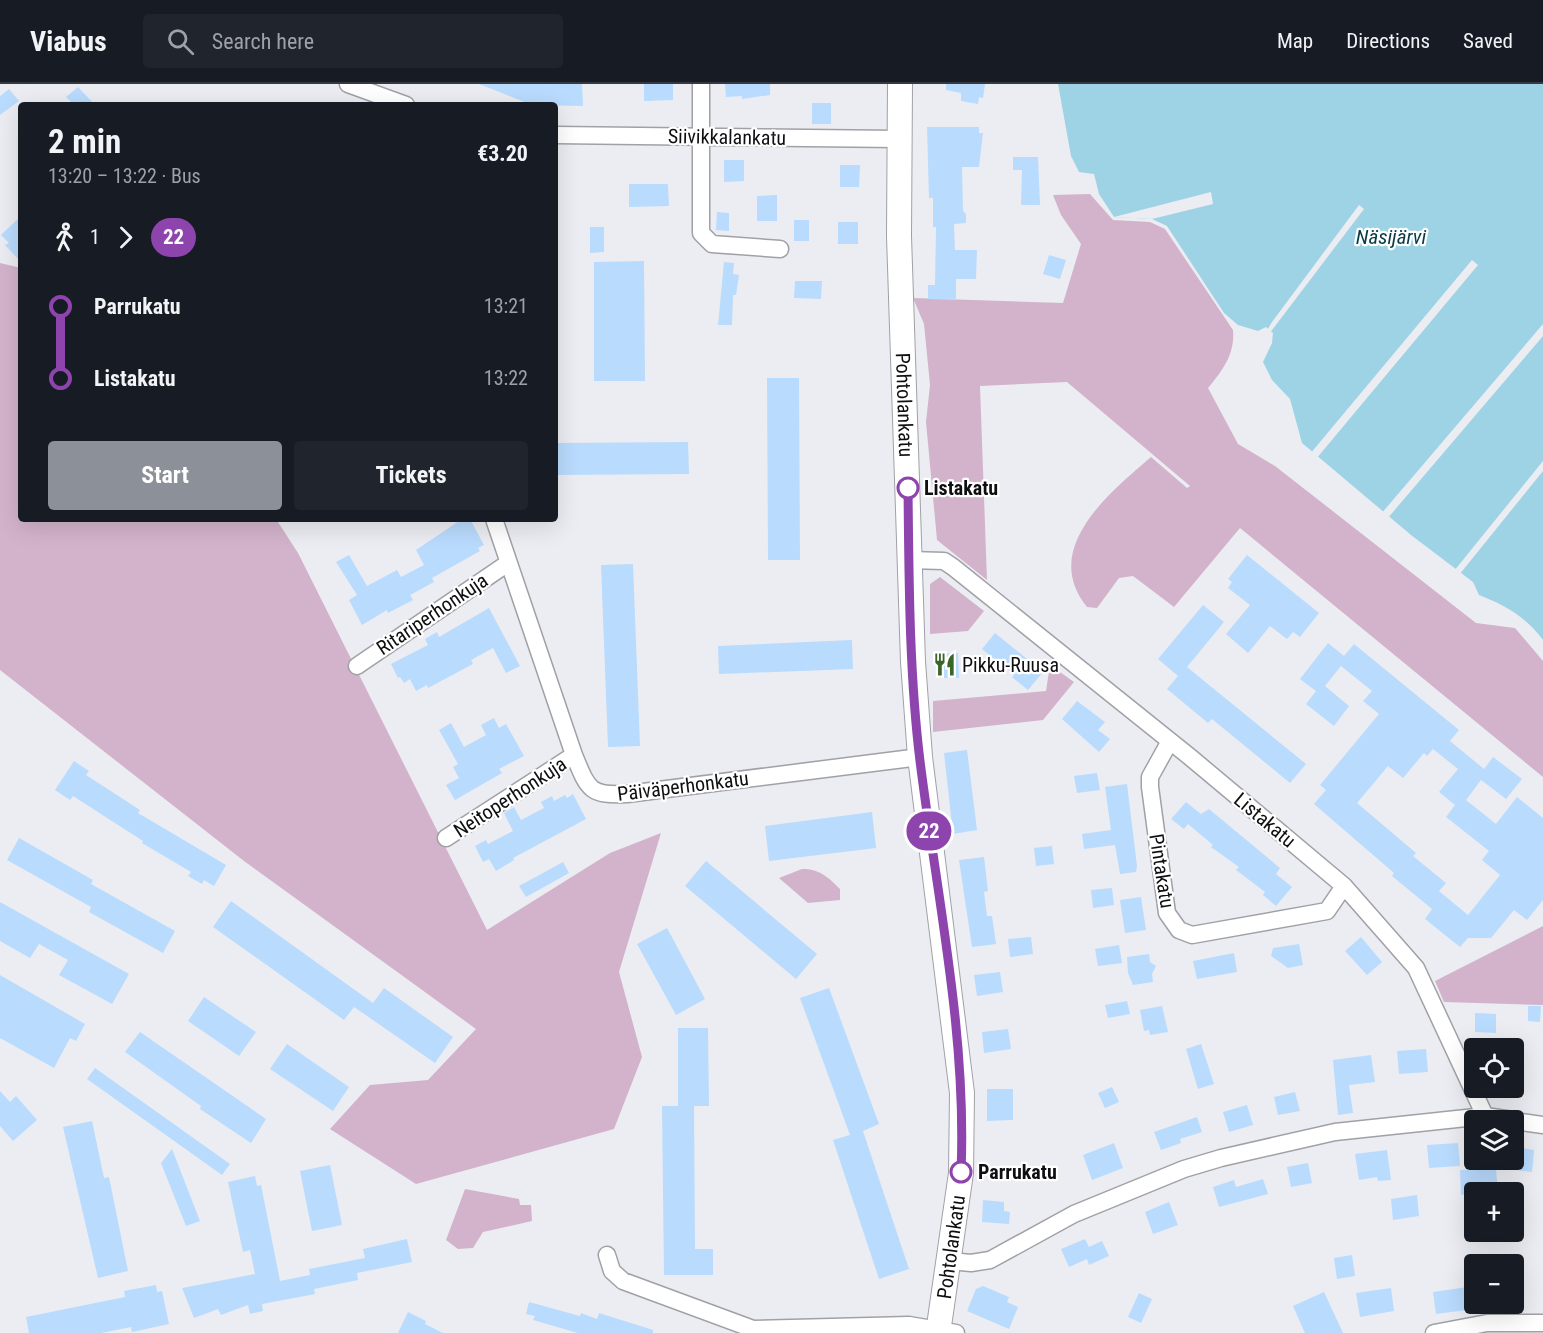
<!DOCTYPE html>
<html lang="en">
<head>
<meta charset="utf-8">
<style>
	body { margin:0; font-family:"Roboto Condensed",sans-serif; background:#20242c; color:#f1f3f6; height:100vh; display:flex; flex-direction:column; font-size:22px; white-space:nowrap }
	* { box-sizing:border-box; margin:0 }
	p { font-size:20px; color:#9ea1a6 }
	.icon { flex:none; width:33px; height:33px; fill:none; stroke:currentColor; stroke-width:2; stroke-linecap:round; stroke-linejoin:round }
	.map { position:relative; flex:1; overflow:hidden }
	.details { position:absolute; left:18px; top:18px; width:540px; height:420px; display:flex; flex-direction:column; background:#171b24; border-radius:6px; box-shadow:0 6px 24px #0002 }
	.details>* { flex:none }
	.badge { padding:0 12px; border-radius:20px; font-size:21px; line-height:39px }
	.controls { position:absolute; left:1464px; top:954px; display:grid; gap:12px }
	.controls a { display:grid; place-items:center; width:60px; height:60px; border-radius:6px; background:#171b24; box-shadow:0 6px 24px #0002; font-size:30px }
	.map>.badge { position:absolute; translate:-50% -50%; box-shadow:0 0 0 3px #fff }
	.legs { display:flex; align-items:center; gap:9px; height:66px; padding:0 30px; font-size:20px }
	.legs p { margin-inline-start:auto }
	.headline { display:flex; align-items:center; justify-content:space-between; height:102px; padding:0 30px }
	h1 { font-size:33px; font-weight:700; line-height:45px }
	.cta { display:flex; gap:12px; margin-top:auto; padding:12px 30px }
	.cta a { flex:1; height:69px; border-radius:6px; background:#8c9099; color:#fff; font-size:24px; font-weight:700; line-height:69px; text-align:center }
	.cta a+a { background:#20242c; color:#f1f3f6 }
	ul { padding:0 30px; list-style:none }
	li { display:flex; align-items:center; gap:21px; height:72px; font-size:22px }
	li i { display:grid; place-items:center; width:9px; height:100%; margin:0 8px; background:currentColor }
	li i::after { content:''; width:15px; height:15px; margin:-8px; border:4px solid; border-radius:50%; background:#171b24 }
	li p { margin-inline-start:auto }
	li:first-child i { background:linear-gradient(#0000 50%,currentColor 0) }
	li:last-child i { background:linear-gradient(currentColor 50%,#0000 0) }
	header { display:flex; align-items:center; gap:36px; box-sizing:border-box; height:84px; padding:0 30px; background:#171b24; border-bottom:2px solid #363941 }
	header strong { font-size:28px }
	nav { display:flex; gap:33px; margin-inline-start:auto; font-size:21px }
	.search { width:420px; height:54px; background:#20242c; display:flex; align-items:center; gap:15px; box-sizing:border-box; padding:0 21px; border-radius:6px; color:#9ea1a6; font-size:22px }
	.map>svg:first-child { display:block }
	.green { fill:#d2b3cb }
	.water { fill:#9ed3e5 }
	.pier { fill:#ecedf2 }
	.building { fill:#b9dbfd; fill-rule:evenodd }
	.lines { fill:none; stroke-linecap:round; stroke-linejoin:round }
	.street-casing { stroke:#a0a1a6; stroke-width:19 }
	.secondary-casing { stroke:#a0a1a6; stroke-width:26 }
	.street { stroke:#fff; stroke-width:16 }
	.secondary { stroke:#fff; stroke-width:24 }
	.line-1-casing { stroke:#fff; stroke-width:14 }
	.line-1 { stroke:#8e44ad; stroke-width:9 }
	.stop-1-dot { fill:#fff; stroke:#8e44ad; stroke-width:3 }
	.labels { text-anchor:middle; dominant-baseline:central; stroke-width:4.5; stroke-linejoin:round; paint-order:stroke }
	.street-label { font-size:20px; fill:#0f0f11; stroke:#fff }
	.stop-label { font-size:20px; font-weight:bold; fill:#0f0f11; stroke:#fff; text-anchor:start }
	.poi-label { font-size:20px; fill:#0f0f11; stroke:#fff; text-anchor:start }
	.water-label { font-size:21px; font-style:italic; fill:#093a47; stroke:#fff }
</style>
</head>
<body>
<header>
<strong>Viabus</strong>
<div class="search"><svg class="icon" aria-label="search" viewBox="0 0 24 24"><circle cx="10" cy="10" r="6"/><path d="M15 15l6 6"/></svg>Search here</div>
<nav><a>Map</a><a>Directions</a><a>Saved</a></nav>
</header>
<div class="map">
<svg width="1543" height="1249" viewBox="0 0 1543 1249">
	<rect width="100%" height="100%" fill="#ecedf2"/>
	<path class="green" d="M 1090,110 L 1113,136 L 1150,138 L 1165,145 L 1233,246 C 1235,270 1223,286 1208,304 L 1238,360 L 1275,382 L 1476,539 L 1515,544 L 1543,577 L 1543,693 L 1240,444 L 1174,523 L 1133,492 L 1119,494 L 1097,524 L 1087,523 C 1040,465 1109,409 1151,373 L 1187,404 L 1190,402 L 1067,298 L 980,302 L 987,496 L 937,456 L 926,338 L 930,301 L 924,240 L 913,214 L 1063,219 L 1081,160 L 1061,131 L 1053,111 Z
		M 0,179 L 21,184 L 21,435 L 276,435 L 298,469 L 487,846 L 610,769 L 661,749 L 619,888 L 642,973 L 614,1045 L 416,1100 L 330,1045 L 370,1001 L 428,996 L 476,945 L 244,777 L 0,586 Z
		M 940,493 L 984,527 L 968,547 L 930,550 L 930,500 Z
		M 1050,581 L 1074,598 L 1043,636 L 933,648 L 933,617 L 1046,607 Z
		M 802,785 C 820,785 828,793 840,805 L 840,816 L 808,819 L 779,794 Z
		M 1543,842 L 1543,921 L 1444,918 L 1435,897 Z
		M 465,1105 L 519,1115 L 520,1121 L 531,1121 L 532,1137 L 483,1148 L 473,1164 L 458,1165 L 446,1156 Z"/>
	<path class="water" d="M 1058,0 L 1543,0 L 1543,556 C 1526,533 1505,521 1479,511 L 1473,498 L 1411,451 L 1302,359 L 1290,315 L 1272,296 L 1263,278 L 1272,259 L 1273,249 L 1266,243 L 1258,247 L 1238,241 L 1224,229 L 1167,142 L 1152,135 L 1114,133 L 1099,110 L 1094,90 L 1079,88 L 1071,72 Z"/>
	<path class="pier" d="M 1211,108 L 1213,120 L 1152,135 L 1114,133 Z
		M 1359,121 L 1364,125 L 1269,250 L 1266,248 L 1272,238 Z
		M 1472,176 L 1478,181 L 1316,375 L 1310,370 Z
		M 1543,240 L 1543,252 L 1387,435 L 1381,430 Z
		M 1543,377 L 1543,387 L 1459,491 L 1454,487 Z"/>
	<path class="building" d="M 479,0 L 582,0 L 583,22 L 532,21 Z
		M 644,0 L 673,0 L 673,16 L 644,17 Z
		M 725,0 L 770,0 L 770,11 L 742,15 L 742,12 L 726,13 Z
		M 946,0 L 985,0 L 983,14 L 979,13 L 978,20 L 961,17 L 961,9 L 946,6 Z
		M 78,3 L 95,21 L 74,21 L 66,13 Z
		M 9,5 L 19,17 L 0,31 L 0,12 Z
		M 812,19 L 831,19 L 831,40 L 812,40 Z
		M 927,43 L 979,43 L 979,49 L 983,49 L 979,83 L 962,83 L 963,127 L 966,130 L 966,139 L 954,140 L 955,166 L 977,166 L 976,195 L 956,195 L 956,216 L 928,215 L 928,201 L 935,201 L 936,143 L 933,143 L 933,114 L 929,114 Z
		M 1013,73 L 1038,73 L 1040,121 L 1021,121 L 1022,86 L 1013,86 Z
		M 724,76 L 744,76 L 744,97 L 724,98 Z
		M 840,81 L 860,81 L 859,103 L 840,103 Z
		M 629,100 L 668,100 L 669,122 L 629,123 Z
		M 777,111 L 777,137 L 757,137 L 757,112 Z
		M 717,128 L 729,129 L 729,147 L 716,146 Z
		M 21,132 L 21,178 L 5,161 L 9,159 L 1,151 Z
		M 794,136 L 809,136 L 809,157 L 794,157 Z
		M 838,138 L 858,138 L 858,160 L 838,160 Z
		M 590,143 L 604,143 L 604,168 L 590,169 Z
		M 1049,171 L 1066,176 L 1060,195 L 1043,190 Z
		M 644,177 L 645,297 L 594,297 L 594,178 Z
		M 724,178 L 734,179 L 733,190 L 739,191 L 736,211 L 733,211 L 732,241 L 718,241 Z
		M 795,197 L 822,197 L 821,215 L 794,214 Z
		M 767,294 L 799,294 L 800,476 L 768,476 Z
		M 688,358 L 689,390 L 555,391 L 555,359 Z
		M 462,435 L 470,435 L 484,461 L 478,464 L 480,467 L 432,494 L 434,498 L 410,511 L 413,516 L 388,529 L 387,526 L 362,541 L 349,516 L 357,511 L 336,478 L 349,471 L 367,502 L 397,486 L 401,493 L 424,481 L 416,466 Z
		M 1247,471 L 1319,529 L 1300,553 L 1293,548 L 1287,555 L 1270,542 L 1248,569 L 1226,550 L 1250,521 L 1228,504 L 1232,498 L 1228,495 Z
		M 633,480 L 640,662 L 608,663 L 601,481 Z
		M 1203,521 L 1224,538 L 1187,583 L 1306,680 L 1290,699 L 1212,635 L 1208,639 L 1167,605 L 1178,592 L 1158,575 Z
		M 489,524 L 520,582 L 506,589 L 493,564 L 471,576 L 473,580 L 428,604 L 427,601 L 416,607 L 410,595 L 404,599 L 400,593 L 398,594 L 391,580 L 428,561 L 425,555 L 437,548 L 439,553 Z
		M 995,549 L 1043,588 L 1028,606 L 1012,593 L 1014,591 L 982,565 Z
		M 852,556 L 853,585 L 719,590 L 718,562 Z
		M 1328,559 L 1344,572 L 1354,560 L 1459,646 L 1450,657 L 1484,685 L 1493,673 L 1522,695 L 1506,715 L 1481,696 L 1466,716 L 1496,740 L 1517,713 L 1543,734 L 1543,816 L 1527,836 L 1514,826 L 1491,854 L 1468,854 L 1460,863 L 1425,835 L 1432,825 L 1392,792 L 1394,789 L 1314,720 L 1326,706 L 1320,701 L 1379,630 L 1363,617 L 1372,607 L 1341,582 L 1325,602 L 1349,622 L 1334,642 L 1306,620 L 1316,607 L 1300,595 ZM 1433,665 L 1458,685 L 1439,708 L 1455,721 L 1446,733 L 1489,767 L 1482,776 L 1500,791 L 1468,831 L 1439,807 L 1446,799 L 1413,772 L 1416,769 L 1357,719 L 1388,682 L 1403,694 L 1424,669 L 1427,672 Z
		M 958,569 L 959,594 L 940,594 L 940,570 Z
		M 1077,617 L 1105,638 L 1098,646 L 1110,655 L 1099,668 L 1062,635 Z
		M 494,634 L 499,644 L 506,640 L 524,672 L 499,685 L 502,689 L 455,716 L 446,701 L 459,694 L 453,683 L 458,680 L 439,646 L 451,639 L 464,663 L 486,651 L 481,641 Z
		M 967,666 L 977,746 L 953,750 L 944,669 Z
		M 74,677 L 89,687 L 86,691 L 140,726 L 138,729 L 226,781 L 214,802 L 204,796 L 202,800 L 188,792 L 191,788 L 142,759 L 143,757 L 73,712 L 70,716 L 55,706 Z
		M 1097,689 L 1100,706 L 1077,709 L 1074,692 Z
		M 1127,700 L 1137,782 L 1136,788 L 1120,790 L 1115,761 L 1084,765 L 1082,750 L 1111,746 L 1105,703 Z
		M 573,710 L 586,735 L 513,774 L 514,776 L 496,787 L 489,775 L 483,778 L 475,762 L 486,756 L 488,760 L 513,747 L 504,729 L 514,723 L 521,736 L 544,724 L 541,718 L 552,712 L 554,717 L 565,711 L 567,714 Z
		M 1186,718 L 1201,730 L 1209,725 L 1280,784 L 1276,790 L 1292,803 L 1276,822 L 1263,811 L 1265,808 L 1236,786 L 1239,783 L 1211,763 L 1213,761 L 1188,740 L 1184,745 L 1171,735 Z
		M 872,728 L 876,764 L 769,777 L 765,742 Z
		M 19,754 L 93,796 L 91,800 L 175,847 L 163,869 L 89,828 L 91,823 L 7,776 Z
		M 1052,762 L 1054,780 L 1036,782 L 1034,764 Z
		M 984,773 L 988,807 L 984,808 L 987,832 L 992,832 L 996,860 L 972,863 L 959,776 Z
		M 706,777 L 817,870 L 796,895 L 685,802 Z
		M 563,778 L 569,789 L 526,813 L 519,802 Z
		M 1112,804 L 1114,821 L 1093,824 L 1091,806 Z
		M 1141,813 L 1146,846 L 1125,849 L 1120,816 Z
		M 231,817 L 373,919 L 384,904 L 453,953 L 435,979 L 354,923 L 344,936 L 213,843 Z
		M 0,818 L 129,890 L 112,920 L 59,891 L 68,876 L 39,860 L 30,874 L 0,857 Z
		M 667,844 L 705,915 L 676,931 L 637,860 Z
		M 1031,853 L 1033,870 L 1010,873 L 1008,855 Z
		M 1361,853 L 1382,878 L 1367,891 L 1345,867 Z
		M 1299,860 L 1303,881 L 1288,884 L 1271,872 L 1273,864 Z
		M 1119,861 L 1122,879 L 1098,882 L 1095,865 Z
		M 1234,869 L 1237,888 L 1197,895 L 1193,877 Z
		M 1149,870 L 1150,878 L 1156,882 L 1152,890 L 1153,898 L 1133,901 L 1128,889 L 1127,873 Z
		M 1000,888 L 1003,908 L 977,912 L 974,891 Z
		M 0,891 L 85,940 L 76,957 L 70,954 L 54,984 L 0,954 Z
		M 829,904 L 879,1040 L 863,1047 L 909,1185 L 879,1195 L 833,1056 L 850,1051 L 800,914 Z
		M 204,913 L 256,948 L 239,972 L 188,937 Z
		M 1127,917 L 1130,930 L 1108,934 L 1105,921 Z
		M 1162,922 L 1168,948 L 1150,951 L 1149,946 L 1144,947 L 1140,926 Z
		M 1528,922 L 1541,922 L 1540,938 L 1528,937 Z
		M 1475,929 L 1496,930 L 1496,949 L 1475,948 Z
		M 678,944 L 708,944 L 709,1022 L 694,1022 L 695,1165 L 713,1165 L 713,1191 L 664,1191 L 662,1022 L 678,1022 Z
		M 1008,945 L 1011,965 L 984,969 L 982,948 Z
		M 140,948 L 266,1035 L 251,1059 L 200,1025 L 201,1022 L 125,968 Z
		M 287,960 L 349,1003 L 333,1027 L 270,985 Z
		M 1201,960 L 1214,1000 L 1198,1005 L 1186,965 Z
		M 1426,965 L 1428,988 L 1399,990 L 1397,967 Z
		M 1371,971 L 1375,998 L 1349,1001 L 1353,1029 L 1338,1031 L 1333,976 Z
		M 95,984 L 230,1080 L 222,1091 L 87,995 Z
		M 1112,1003 L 1119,1018 L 1105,1024 L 1098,1009 Z
		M 987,1005 L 1013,1005 L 1013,1036 L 987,1037 Z
		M 0,1007 L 10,1018 L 16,1012 L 37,1036 L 13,1057 L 0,1042 Z
		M 1295,1008 L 1300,1027 L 1278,1031 L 1274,1013 Z
		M 1247,1021 L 1253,1041 L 1229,1048 L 1223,1028 Z
		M 1197,1033 L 1202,1048 L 1180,1055 L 1181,1059 L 1161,1066 L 1154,1048 Z
		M 92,1037 L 104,1094 L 109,1093 L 128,1187 L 98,1194 L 63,1043 Z
		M 1114,1059 L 1123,1084 L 1092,1096 L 1083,1071 Z
		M 1458,1059 L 1460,1082 L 1429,1084 L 1427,1061 Z
		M 1514,1063 L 1534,1066 L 1532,1088 L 1514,1086 Z
		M 172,1065 L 200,1137 L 186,1142 L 161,1079 Z
		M 1387,1066 L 1391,1096 L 1378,1097 L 1377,1093 L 1359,1096 L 1355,1070 Z
		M 1308,1079 L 1312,1099 L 1291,1103 L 1287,1083 Z
		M 330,1081 L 342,1141 L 312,1147 L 300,1087 Z
		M 1496,1085 L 1498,1108 L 1461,1111 L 1460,1086 Z
		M 255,1092 L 257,1102 L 261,1101 L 280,1197 L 310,1191 L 309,1185 L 365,1174 L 363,1165 L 407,1155 L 412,1178 L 357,1189 L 358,1196 L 314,1205 L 315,1210 L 262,1220 L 263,1227 L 250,1230 L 248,1221 L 221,1231 L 218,1225 L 194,1234 L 182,1204 L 255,1190 L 250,1166 L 243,1168 L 228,1098 Z
		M 1263,1095 L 1268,1110 L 1219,1123 L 1213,1103 L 1234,1096 L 1236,1103 Z
		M 1417,1111 L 1419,1132 L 1393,1136 L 1391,1115 Z
		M 983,1116 L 1004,1118 L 1004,1127 L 1010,1128 L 1009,1140 L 982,1138 Z
		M 1169,1118 L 1178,1141 L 1153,1150 L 1145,1128 Z
		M 1085,1155 L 1089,1163 L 1102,1157 L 1109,1172 L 1089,1181 L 1087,1175 L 1069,1183 L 1061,1165 Z
		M 1352,1171 L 1355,1192 L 1337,1195 L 1334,1174 Z
		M 156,1201 L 157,1208 L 162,1207 L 169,1240 L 132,1248 L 131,1243 L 101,1249 L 29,1249 L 26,1233 L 125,1213 L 124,1207 Z
		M 983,1202 L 1009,1213 L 1007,1218 L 1018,1223 L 1009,1245 L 967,1227 L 976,1205 Z
		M 1474,1202 L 1474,1225 L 1436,1230 L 1433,1208 Z
		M 1391,1204 L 1394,1227 L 1360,1233 L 1356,1209 Z
		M 1324,1208 L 1343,1249 L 1305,1249 L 1293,1222 Z
		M 1139,1209 L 1152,1215 L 1141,1239 L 1128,1233 Z
		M 529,1218 L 580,1232 L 581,1229 L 597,1235 L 599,1229 L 653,1246 L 653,1249 L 578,1249 L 533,1236 L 535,1232 L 526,1230 Z
		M 408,1228 L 426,1237 L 425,1240 L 443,1249 L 398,1249 Z"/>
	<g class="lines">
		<defs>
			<path id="street" d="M 348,0 L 406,21
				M 701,0 L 701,149 L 712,160 L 780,165
				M 555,51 L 898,55
				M 494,435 L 574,671 C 588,705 589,712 627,710 L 920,673
				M 909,476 L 944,477 L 953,483 L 1190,673 L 1344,802 L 1416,884 L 1485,1032
				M 357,582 L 508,479
				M 1170,657 L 1150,693 L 1150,703 L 1167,829 L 1179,846 L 1192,851 L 1327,827 L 1344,802
				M 446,754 L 574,671
				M 1514,1037 L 1543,1041
				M 607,1171 L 612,1187 L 623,1197 L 753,1245 L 909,1241 L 956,1249
				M 950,1177 L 971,1179 L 990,1176 L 1074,1130 L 1184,1085 L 1221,1074 L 1335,1048 L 1485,1032 L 1513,1036
				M 1434,1249 L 1487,1239 L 1543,1239"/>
			<g id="secondary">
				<path id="s1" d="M 900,0 L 899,152 L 913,578 L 920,673 L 962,1009 L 961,1089 L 938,1249"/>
			</g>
		</defs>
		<use href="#street" class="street-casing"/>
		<use href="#secondary" class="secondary-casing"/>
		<use href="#street" class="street"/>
		<use href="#secondary" class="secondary"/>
	</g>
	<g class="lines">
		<defs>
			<path id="line-1" d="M 908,404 C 909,494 909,587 920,677 C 937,813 967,951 961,1088"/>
		</defs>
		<use href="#line-1" class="line-1-casing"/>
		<use href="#line-1" class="line-1"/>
	</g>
	<defs>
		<symbol id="restaurant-bare" viewBox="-9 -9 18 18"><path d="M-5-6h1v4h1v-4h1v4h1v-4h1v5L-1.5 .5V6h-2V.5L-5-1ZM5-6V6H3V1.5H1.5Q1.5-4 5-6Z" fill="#396624" stroke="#fff" stroke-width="2.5" paint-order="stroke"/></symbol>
	</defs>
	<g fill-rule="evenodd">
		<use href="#restaurant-bare" x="928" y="564" width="33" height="33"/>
	</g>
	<g class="stop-1-dot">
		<circle cx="908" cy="404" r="10"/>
		<circle cx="961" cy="1088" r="10"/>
	</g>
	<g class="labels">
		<g class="street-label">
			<text transform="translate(727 53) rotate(1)">Siivikkalankatu</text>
			<text stroke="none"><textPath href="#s1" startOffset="321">Pohtolankatu</textPath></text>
			<text transform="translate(432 530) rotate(-34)">Ritariperhonkuja</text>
			<text transform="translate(683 702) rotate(-7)">Päiväperhonkatu</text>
			<text transform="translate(510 713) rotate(-33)">Neitoperhonkuja</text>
			<text transform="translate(1265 736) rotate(40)">Listakatu</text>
			<text transform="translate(1162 787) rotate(81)">Pintakatu</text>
			<text transform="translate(951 1163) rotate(-82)">Pohtolankatu</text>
		</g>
		<g class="stop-label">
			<text x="924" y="404">Listakatu</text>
			<text x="978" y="1088">Parrukatu</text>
		</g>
		<g class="poi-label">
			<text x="962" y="581">Pikku-Ruusa</text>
		</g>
		<g class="water-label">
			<text x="1391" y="153">Näsijärvi</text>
		</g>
	</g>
</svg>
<div class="controls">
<a><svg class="icon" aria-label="locate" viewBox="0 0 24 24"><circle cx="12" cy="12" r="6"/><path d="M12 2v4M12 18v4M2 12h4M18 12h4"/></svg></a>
<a><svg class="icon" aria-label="layers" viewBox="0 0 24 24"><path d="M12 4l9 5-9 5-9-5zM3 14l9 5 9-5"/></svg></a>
<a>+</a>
<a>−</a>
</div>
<b class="badge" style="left:929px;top:747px;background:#8e44ad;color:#fff">22</b>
<section class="details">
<div class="headline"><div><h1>2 min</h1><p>13:20 – 13:22 · Bus</p></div><b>€3.20</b></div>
<div class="legs"><svg class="icon" aria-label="walk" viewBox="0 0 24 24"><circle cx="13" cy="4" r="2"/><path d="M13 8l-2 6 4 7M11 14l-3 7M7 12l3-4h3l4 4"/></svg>1<svg class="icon" aria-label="forward" viewBox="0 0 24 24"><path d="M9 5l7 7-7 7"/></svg><b class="badge" style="background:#8e44ad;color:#fff">22</b></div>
<ul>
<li><i style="color:#8e44ad"></i><b>Parrukatu</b><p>13:21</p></li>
<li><i style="color:#8e44ad"></i><b>Listakatu</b><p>13:22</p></li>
</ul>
<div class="cta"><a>Start</a><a>Tickets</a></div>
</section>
</div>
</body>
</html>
